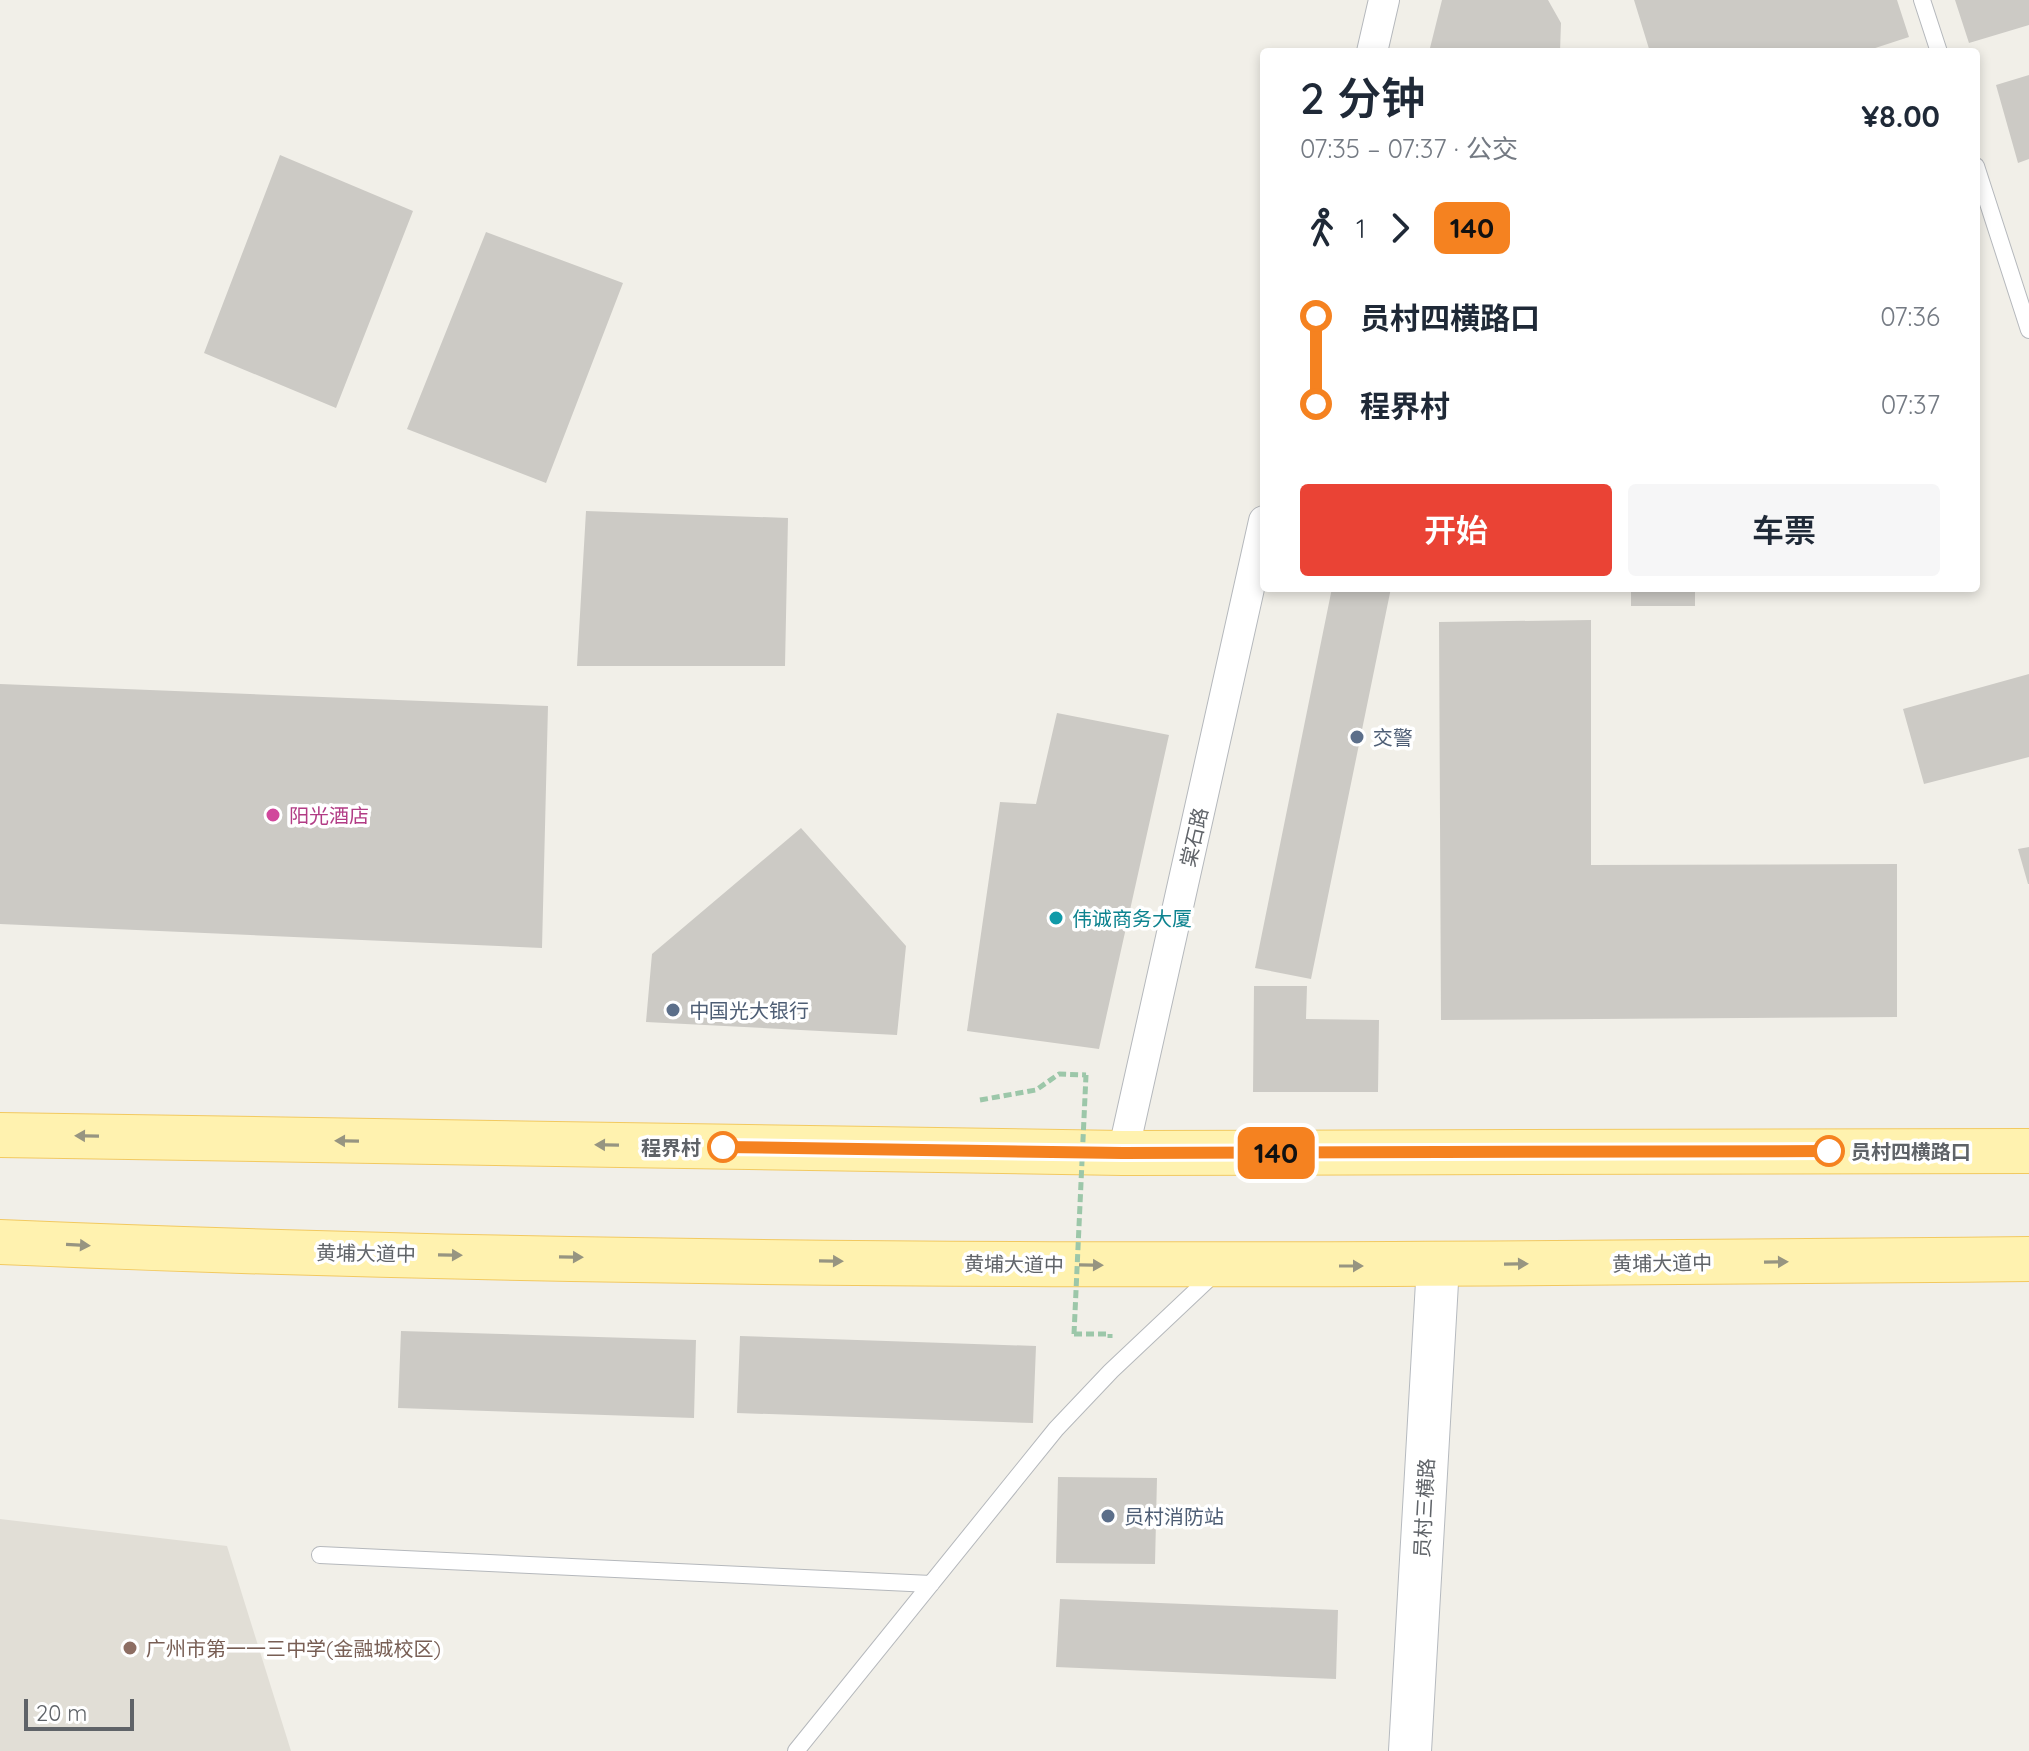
<!DOCTYPE html>
<html lang="zh">
<head>
<meta charset="utf-8">
<style>
	body { margin:0; font-family:Quicksand,"Noto Sans SC",sans-serif; background:#f6f6f7; color:#1f2937; height:100vh; display:flex; flex-direction:column; font-size:30px; white-space:nowrap }
	* { box-sizing:border-box; margin:0 }
	p { font-size:26px; color:#747a83 }
	.icon { flex:none; width:44px; height:44px; fill:none; stroke:currentColor; stroke-width:2; stroke-linecap:round; stroke-linejoin:round }
	.map { position:relative; flex:1; overflow:hidden }
	.details { position:absolute; left:1260px; top:48px; width:720px; height:544px; display:flex; flex-direction:column; background:#fff; border-radius:8px; box-shadow:0 4px 12px #0003 }
	.details>* { flex:none }
	.badge { padding:0 16px; border-radius:12px; font-size:28px; line-height:52px }
	.scale { position:absolute; left:24px; bottom:20px; width:110px; box-sizing:border-box; padding-left:8px; border:4px solid #5f6368; border-top:0; font-size:22px; line-height:28px; white-space:nowrap; color:#5f6368; -webkit-text-stroke:6px #fff; paint-order:stroke }
	.map>.badge { position:absolute; translate:-50% -50%; box-shadow:0 0 0 4px #fff }
	.legs { display:flex; align-items:center; gap:12px; height:88px; padding:0 40px; font-size:26px }
	.legs p { margin-inline-start:auto }
	.headline { display:flex; align-items:center; justify-content:space-between; height:136px; padding:0 40px }
	h1 { font-size:44px; font-weight:600; line-height:60px }
	.primary-button { display:flex; gap:16px; margin-top:auto; padding:16px 40px }
	.primary-button a { flex:1; height:92px; border-radius:8px; background:#ea4335; color:#fff; font-size:32px; font-weight:600; line-height:92px; text-align:center }
	.primary-button a+a { background:#f6f6f7; color:#1f2937 }
	ul { padding:0 40px; list-style:none }
	li { display:flex; align-items:center; gap:28px; height:88px; font-size:30px }
	li i { display:grid; place-items:center; width:12px; height:100%; margin:0 10px; background:currentColor }
	li i::after { content:''; width:20px; height:20px; margin:-10px; border:6px solid; border-radius:50%; background:#fff }
	li p { margin-inline-start:auto }
	li:first-child i { background:linear-gradient(#0000 50%,currentColor 0) }
	li:last-child i { background:linear-gradient(currentColor 50%,#0000 0) }
	.map>svg:first-child { display:block }
	.education { fill:#e1ded6 }
	.building { fill:#cccac5 }
	.lines { fill:none; stroke-linecap:round; stroke-linejoin:round }
	.lane-casing { stroke:#b5b8bc; stroke-width:18 }
	.street-casing { stroke:#b5b8bc; stroke-width:32 }
	.secondary-casing { stroke:#b6babf; stroke-width:44 }
	.primary-casing { stroke:#f2c960; stroke-width:46 }
	.path { stroke:#9cc7a9; stroke-width:5; stroke-dasharray:8 4; stroke-linecap:butt }
	.lane { stroke:#fff; stroke-width:16 }
	.street { stroke:#fff; stroke-width:30 }
	.secondary { stroke:#fff; stroke-width:42 }
	.primary { stroke:#fff2af; stroke-width:44 }
	.path-bridge { stroke:#9cc7a9; stroke-width:5; stroke-dasharray:8 4; stroke-linecap:butt }
	.oneway { fill:#979581 }
	.line-1-casing { stroke:#fff; stroke-width:18 }
	.line-1 { stroke:#f58220; stroke-width:12 }
	.service-dot { fill:#5c6f8a; stroke:#fff; stroke-width:3 }
	.hotel-dot { fill:#d1479c; stroke:#fff; stroke-width:3 }
	.culture-dot { fill:#0f9aa8; stroke:#fff; stroke-width:3 }
	.stop-1-dot { fill:#fff; stroke:#f58220; stroke-width:4 }
	.education-dot { fill:#8d6e63; stroke:#fff; stroke-width:3 }
	.labels { text-anchor:middle; dominant-baseline:central; stroke-width:7; stroke-linejoin:round; paint-order:stroke }
	.service-label { font-size:20px; fill:#4e5e75; stroke:#fff; text-anchor:start }
	.hotel-label { font-size:20px; fill:#b23c85; stroke:#fff; text-anchor:start }
	.street-label { font-size:20px; fill:#5f6368; stroke:#fff }
	.culture-label { font-size:20px; fill:#0d838f; stroke:#fff; text-anchor:start }
	.stop-label { font-size:20px; font-weight:bold; fill:#5f6368; stroke:#fff; text-anchor:end }
	.education-label { font-size:20px; fill:#785e54; stroke:#fff; text-anchor:start }
</style>
</head>
<body>
<div class="map">
<svg width="2029" height="1751" viewBox="0 0 2029 1751">
	<rect width="100%" height="100%" fill="#f1efe8"/>
	<path class="education" d="M 0,1519 L 227,1546 L 291,1751 L 0,1751 Z"/>
	<path class="building" d="M 1442,0 L 1548,0 L 1561,23 L 1560,52 L 1429,52 Z
		M 1634,0 L 1897,0 L 1909,37 L 1863,52 L 1650,52 Z
		M 1955,0 L 2029,0 L 2029,25 L 1969,43 Z
		M 2029,75 L 2029,159 L 2018,163 L 1996,85 Z
		M 280,155 L 413,211 L 336,408 L 204,353 Z
		M 486,232 L 623,283 L 546,483 L 407,429 Z
		M 586,511 L 788,518 L 785,666 L 577,666 Z
		M 1332,588 L 1391,588 L 1311,979 L 1255,968 Z
		M 1631,588 L 1695,588 L 1695,606 L 1631,606 Z
		M 1591,620 L 1591,865 L 1897,864 L 1897,1017 L 1441,1020 L 1439,622 Z
		M 2029,674 L 2029,757 L 1924,784 L 1903,709 Z
		M 0,684 L 548,706 L 542,948 L 0,924 Z
		M 1057,713 L 1169,735 L 1099,1049 L 967,1031 L 1000,802 L 1036,804 Z
		M 801,828 L 906,946 L 897,1035 L 646,1022 L 652,954 Z
		M 2029,847 L 2029,884 L 2028,884 L 2018,849 Z
		M 1254,986 L 1307,986 L 1306,1019 L 1379,1020 L 1378,1092 L 1253,1092 Z
		M 401,1331 L 696,1340 L 694,1418 L 398,1408 Z
		M 740,1336 L 1036,1346 L 1033,1423 L 737,1413 Z
		M 1058,1477 L 1157,1478 L 1155,1564 L 1056,1563 Z
		M 1060,1599 L 1338,1610 L 1336,1679 L 1056,1667 Z"/>
	<g class="lines">
		<defs>
			<path id="lane" d="M 1922,0 L 1939,52
				M 1976,166 L 2029,330
				M 320,1555 L 931,1584
				M 796,1751 L 1056,1429 L 1111,1371 L 1216,1272"/>
			<path id="street" d="M 1372,52 L 1384,0
				M 1123,1153 L 1264,521"/>
			<path id="secondary" d="M 1410,1751 L 1438,1265"/>
			<path id="primary" d="M 0,1135 L 1123,1153 L 2029,1151
				M 0,1242 C 676,1271 1353,1266 2029,1259"/>
		</defs>
		<use href="#lane" class="lane-casing"/>
		<use href="#street" class="street-casing"/>
		<use href="#secondary" class="secondary-casing"/>
		<use href="#primary" class="primary-casing"/>
		<path class="path" d="M 980,1100 L 1036,1090 L 1059,1074 L 1086,1075
			M 1074,1334 L 1110,1334 L 1110,1338"/>
		<use href="#lane" class="lane"/>
		<use href="#street" class="street"/>
		<use href="#secondary" class="secondary"/>
		<use href="#primary" class="primary"/>
		<path class="path-bridge" d="M 1074,1334 L 1086,1075"/>
	</g>
	<defs><path id="oneway-solid" d="M-6-.8H1V-3.2L6.5 0L1 3.2V.8H-6Z" transform="scale(2)"/></defs>
	<g class="oneway">
		<use href="#oneway-solid" transform="translate(87 1136) rotate(-179)"/>
		<use href="#oneway-solid" transform="translate(347 1141) rotate(-179)"/>
		<use href="#oneway-solid" transform="translate(607 1145) rotate(-179)"/>
		<use href="#oneway-solid" transform="translate(78 1245) rotate(3)"/>
		<use href="#oneway-solid" transform="translate(450 1255) rotate(1)"/>
		<use href="#oneway-solid" transform="translate(571 1257) rotate(1)"/>
		<use href="#oneway-solid" transform="translate(831 1261) rotate(1)"/>
		<use href="#oneway-solid" transform="translate(1776 1262) rotate(-1)"/>
		<use href="#oneway-solid" transform="translate(1516 1264) rotate(-1)"/>
		<use href="#oneway-solid" transform="translate(1091 1265) rotate(1)"/>
		<use href="#oneway-solid" transform="translate(1351 1266)"/>
	</g>
	<g class="lines">
		<defs>
			<path id="line-1" d="M 723,1147 L 1123,1153 L 1829,1151"/>
		</defs>
		<use href="#line-1" class="line-1-casing"/>
		<use href="#line-1" class="line-1"/>
	</g>
	<g class="service-dot">
		<circle cx="1357" cy="737" r="8"/>
		<circle cx="673" cy="1010" r="8"/>
		<circle cx="1108" cy="1516" r="8"/>
	</g>
	<circle class="hotel-dot" cx="273" cy="815" r="8"/>
	<circle class="culture-dot" cx="1056" cy="918" r="8"/>
	<g class="stop-1-dot">
		<circle cx="723" cy="1147" r="14"/>
		<circle cx="1829" cy="1151" r="14"/>
	</g>
	<circle class="education-dot" cx="130" cy="1648" r="8"/>
	<g class="labels">
		<g class="service-label">
			<text x="1373" y="737">交警</text>
			<text x="689" y="1010">中国光大银行</text>
			<text x="1124" y="1516">员村消防站</text>
		</g>
		<g class="hotel-label">
			<text x="289" y="815">阳光酒店</text>
		</g>
		<g class="street-label">
			<text transform="translate(1194 837) rotate(-77)">棠石路</text>
			<text transform="translate(366 1253) rotate(1)">黄埔大道中</text>
			<text transform="translate(1662 1263) rotate(-1)">黄埔大道中</text>
			<text transform="translate(1014 1264) rotate(1)">黄埔大道中</text>
			<text transform="translate(1424 1508) rotate(-87)">员村三横路</text>
		</g>
		<g class="culture-label">
			<text x="1072" y="918">伟诚商务大厦</text>
		</g>
		<g class="stop-label">
			<text x="701" y="1147">程界村</text>
			<text x="1851" y="1151" text-anchor="start">员村四横路口</text>
		</g>
		<g class="education-label">
			<text x="146" y="1648">广州市第一一三中学(金融城校区)</text>
		</g>
	</g>
</svg>
<div class="scale">20 m</div>
<b class="badge" style="left:1276px;top:1153px;background:#f58220;color:#111">140</b>
<section class="details">
<div class="headline"><div><h1>2 分钟</h1><p>07:35 – 07:37 · 公交</p></div><b>¥8.00</b></div>
<div class="legs"><svg class="icon" aria-label="walk" viewBox="0 0 24 24"><circle cx="13" cy="4" r="2"/><path d="M13 8l-2 6 4 7M11 14l-3 7M7 12l3-4h3l4 4"/></svg>1<svg class="icon" aria-label="forward" viewBox="0 0 24 24"><path d="M9 5l7 7-7 7"/></svg><b class="badge" style="background:#f58220;color:#111">140</b></div>
<ul>
<li><i style="color:#f58220"></i><b>员村四横路口</b><p>07:36</p></li>
<li><i style="color:#f58220"></i><b>程界村</b><p>07:37</p></li>
</ul>
<div class="primary-button"><a>开始</a><a>车票</a></div>
</section>
</div>
</body>
</html>
